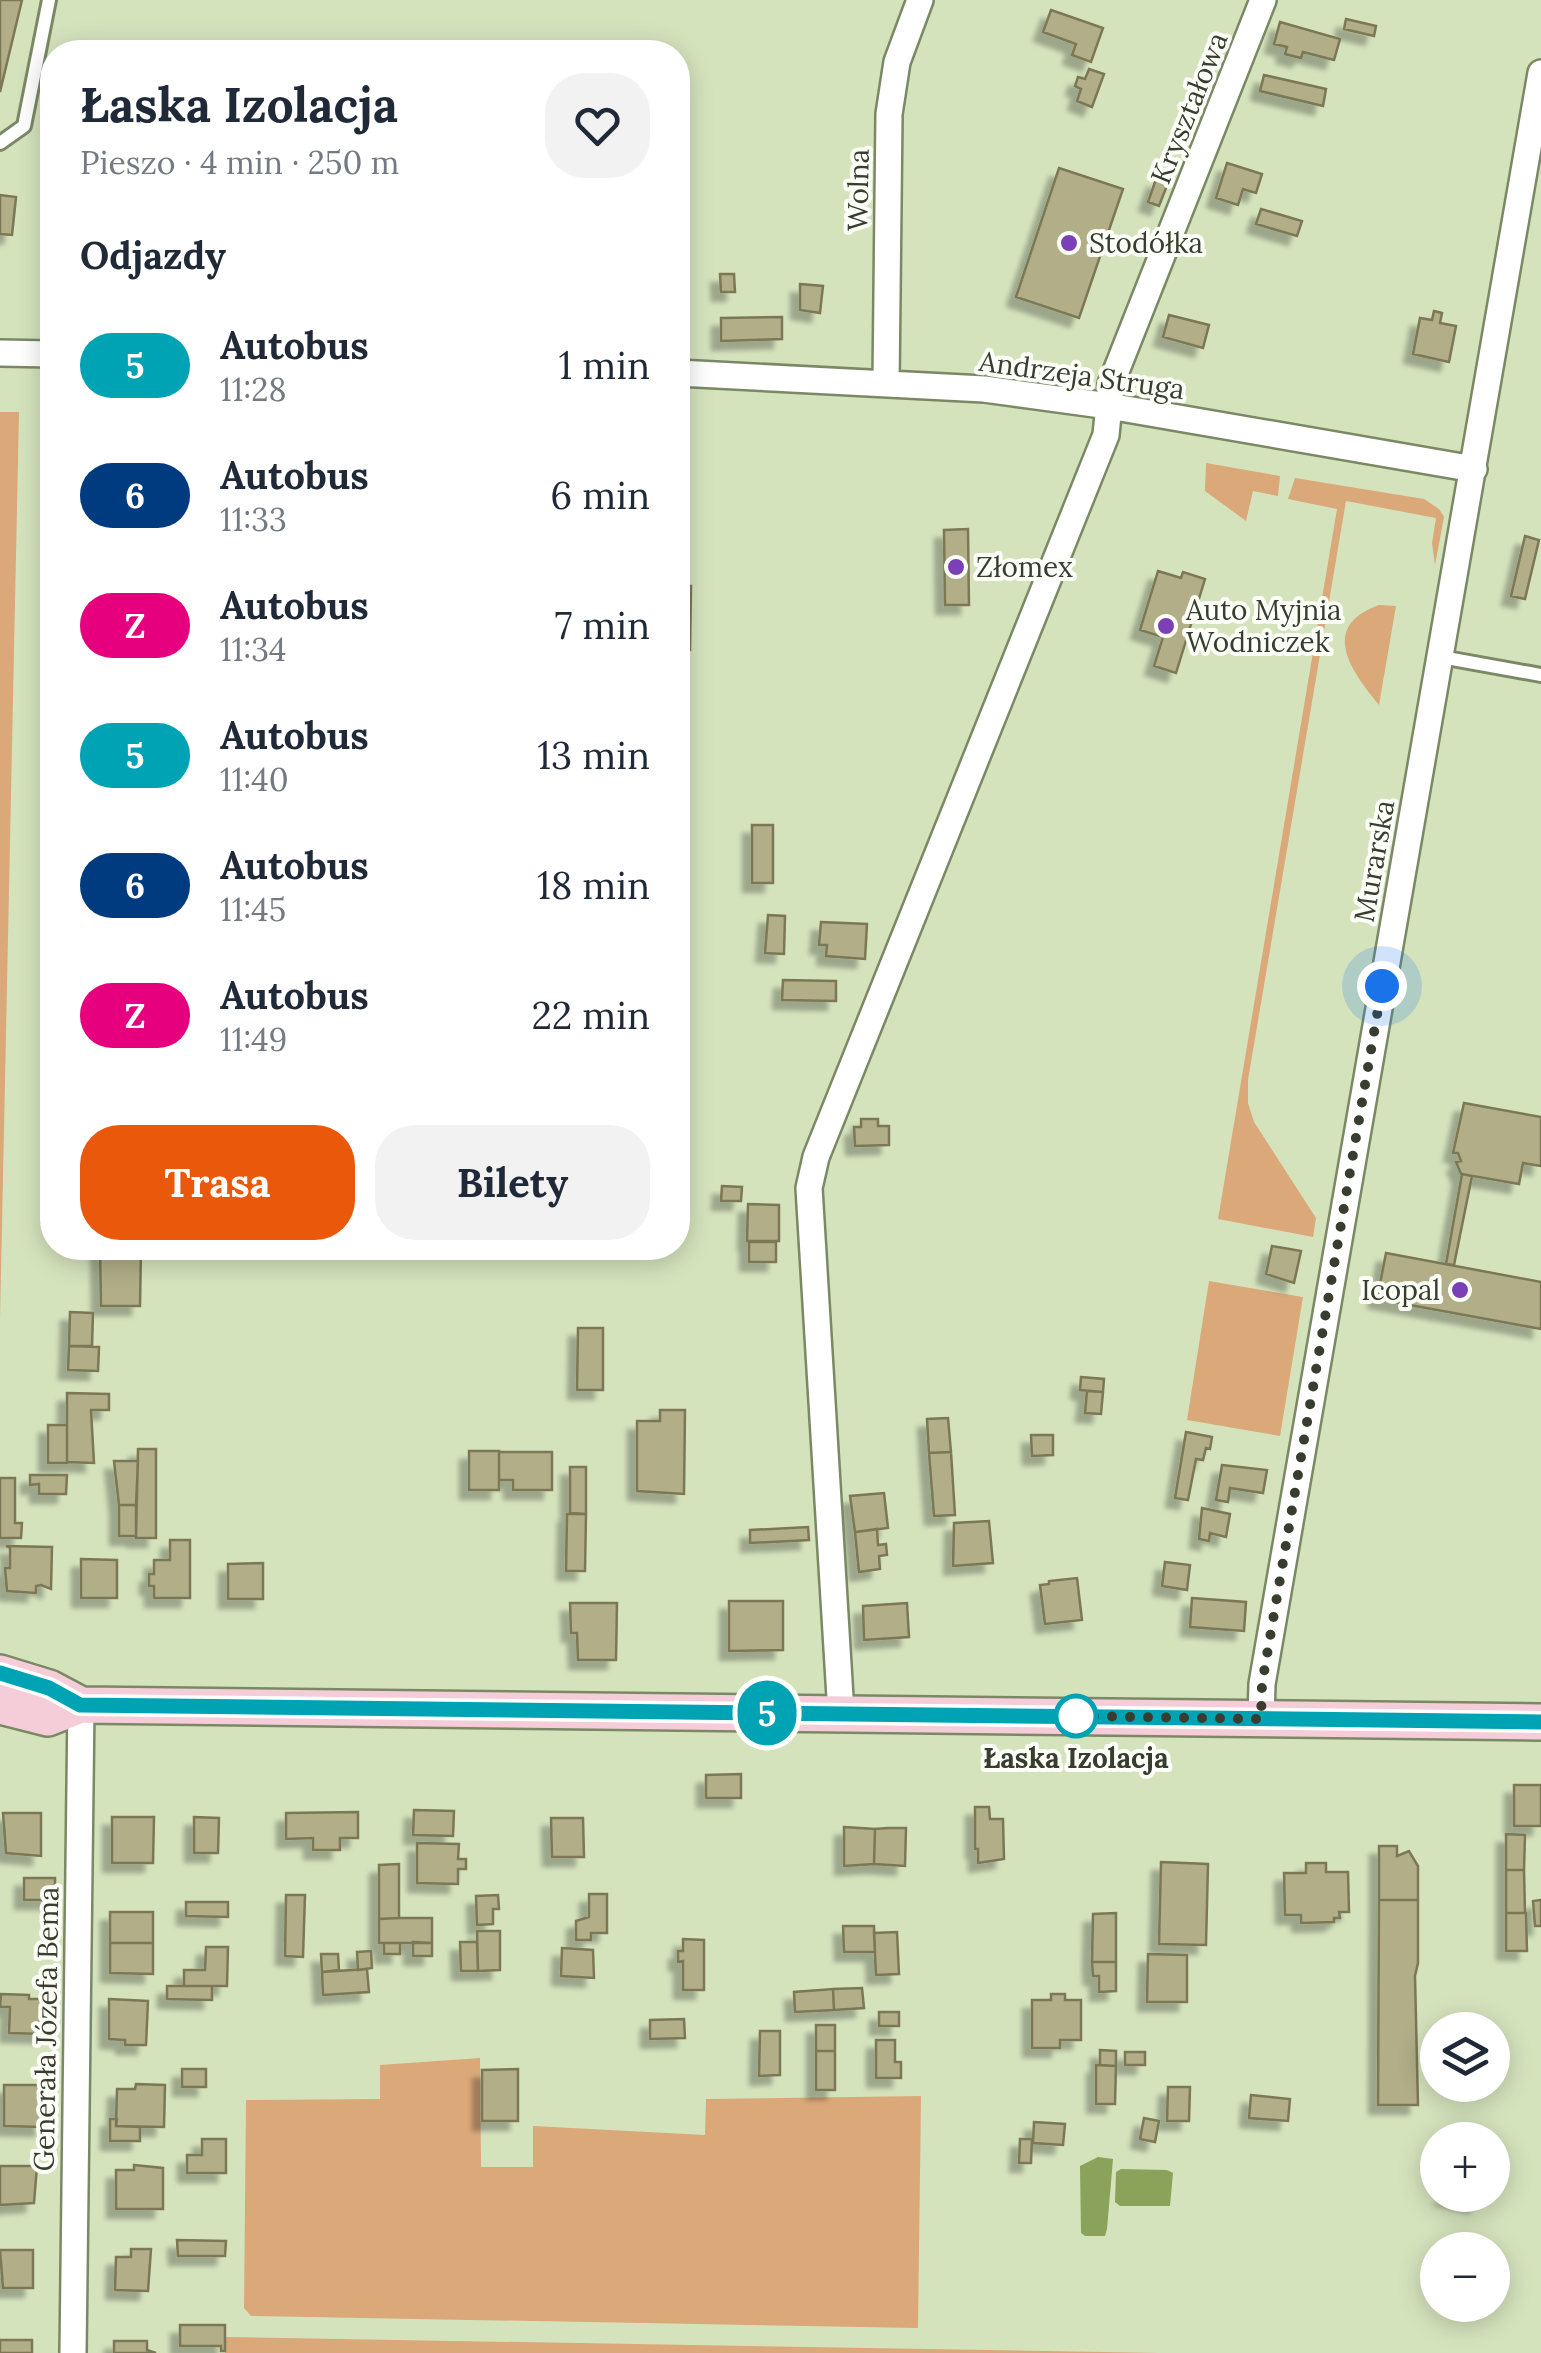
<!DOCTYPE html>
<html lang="pl">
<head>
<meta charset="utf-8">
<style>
	body { margin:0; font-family:Lora,serif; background:#f2f2f3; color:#1f2937; height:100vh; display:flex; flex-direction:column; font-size:38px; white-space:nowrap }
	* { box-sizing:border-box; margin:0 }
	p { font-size:32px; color:#747a83 }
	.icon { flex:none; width:55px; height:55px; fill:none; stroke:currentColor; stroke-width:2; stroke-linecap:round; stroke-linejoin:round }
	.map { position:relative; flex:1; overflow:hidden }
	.sheet { position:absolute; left:40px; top:40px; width:650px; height:1220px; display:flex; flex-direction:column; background:#fff; border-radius:40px; box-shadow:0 5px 25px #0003 }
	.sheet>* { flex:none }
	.badge { padding:0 20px; border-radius:32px; font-size:35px; line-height:65px }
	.tools { position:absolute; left:1420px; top:2012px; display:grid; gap:20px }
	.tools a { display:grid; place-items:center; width:90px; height:90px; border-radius:50%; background:#fff; box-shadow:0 5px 25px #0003; font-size:50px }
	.you { position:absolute; width:50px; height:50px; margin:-25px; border:8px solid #fff; border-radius:50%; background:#1a73e8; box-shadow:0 0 0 15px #1a73e833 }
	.map>.badge { position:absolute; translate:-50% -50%; box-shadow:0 0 0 5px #fff }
	h2 { padding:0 40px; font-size:38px; line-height:90px }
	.round { display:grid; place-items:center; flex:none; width:105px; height:105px; border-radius:40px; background:#f2f2f3 }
	.summary { display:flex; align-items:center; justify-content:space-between; height:170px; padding:0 40px }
	h1 { font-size:48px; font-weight:800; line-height:75px }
	.primary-button { display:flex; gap:20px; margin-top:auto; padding:20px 40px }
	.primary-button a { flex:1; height:115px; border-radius:40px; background:#ea580c; color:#fff; font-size:40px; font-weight:800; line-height:115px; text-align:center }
	.primary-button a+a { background:#f2f2f3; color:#1f2937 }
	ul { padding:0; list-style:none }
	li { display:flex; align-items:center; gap:30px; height:130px; padding:0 40px }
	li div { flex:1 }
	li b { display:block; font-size:38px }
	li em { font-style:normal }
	li .badge { min-width:110px; font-weight:700; text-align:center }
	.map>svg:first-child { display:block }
	.green { fill:#daa879 }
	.water { fill:#8aa25a }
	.building { fill:#b1ae88; stroke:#7b7854; stroke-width:2.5; filter:url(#shadow) }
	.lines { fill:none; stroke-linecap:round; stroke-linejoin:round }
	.service-casing { stroke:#7b8865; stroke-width:18 }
	.minor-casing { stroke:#7b8865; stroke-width:30 }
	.secondary-casing { stroke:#7b8865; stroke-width:40 }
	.service { stroke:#fff; stroke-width:12 }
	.minor { stroke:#fff; stroke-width:25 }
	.secondary { stroke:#f5cdd9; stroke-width:35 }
	.line-casing { stroke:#fff; stroke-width:22 }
	.line { stroke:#00a3b4; stroke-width:15 }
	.walk { stroke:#383e2f; stroke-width:10; stroke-dasharray:0 18 }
	.poi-dot { fill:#7c40b6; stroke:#fcfff7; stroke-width:4 }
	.stop-dot { fill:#fff; stroke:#00a3b4; stroke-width:5 }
	.labels { text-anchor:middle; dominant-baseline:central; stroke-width:8; stroke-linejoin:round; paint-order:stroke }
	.street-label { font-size:28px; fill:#383e2f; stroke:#fcfff7 }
	.poi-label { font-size:28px; fill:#383e2f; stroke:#fcfff7; text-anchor:start }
	.stop-label { font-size:28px; font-weight:bold; fill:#383e2f; stroke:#fcfff7 }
</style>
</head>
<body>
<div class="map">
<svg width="1541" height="2353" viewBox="0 0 1541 2353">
	<defs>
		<filter id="shadow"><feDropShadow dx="-9" dy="9" stdDeviation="2.5" flood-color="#0004"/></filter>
	</defs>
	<rect width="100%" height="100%" fill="#d5e3bd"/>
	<path class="green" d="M 0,412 L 19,412 L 0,1320 Z
		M 1206,463 L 1280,476 L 1278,496 L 1253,491 L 1246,521 L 1205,491 Z
		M 1295,478 L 1424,499 L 1439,509 L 1444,517 L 1435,565 L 1432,543 L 1436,518 L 1346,501 L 1248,1080 L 1248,1103 L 1254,1122 L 1316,1218 L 1313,1237 L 1218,1219 L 1337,509 L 1288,499 Z
		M 1379,605 L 1396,606 L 1379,705 C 1352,672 1318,627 1379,605 Z
		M 1209,1281 L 1303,1297 L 1280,1436 L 1187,1420 Z
		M 480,2058 L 481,2167 L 533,2167 L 533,2126 L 705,2135 L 706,2099 L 921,2096 L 918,2328 L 251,2316 L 244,2308 L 246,2100 L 380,2099 L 380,2065 Z
		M 225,2337 L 1160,2353 L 225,2353 Z"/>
	<path class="water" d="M 1098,2157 L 1113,2159 L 1107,2229 L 1105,2236 L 1085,2236 L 1081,2233 L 1080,2166 Z
		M 1121,2169 L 1167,2170 L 1173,2173 L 1170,2206 L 1120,2206 L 1115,2202 L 1116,2172 Z"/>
	<path class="building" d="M 0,0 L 22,0 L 0,92 Z
		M 1051,10 L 1103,28 L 1091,62 L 1072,55 L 1076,44 L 1043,32 Z
		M 1346,19 L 1376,26 L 1374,36 L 1344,29 Z
		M 1280,22 L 1340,39 L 1334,60 L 1303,52 L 1301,58 L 1285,54 L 1287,47 L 1274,44 Z
		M 1089,69 L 1104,74 L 1092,107 L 1077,101 L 1081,89 L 1075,86 L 1078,77 L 1085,79 Z
		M 1264,75 L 1326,89 L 1323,106 L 1260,91 Z
		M 1227,163 L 1262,174 L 1256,193 L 1243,189 L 1238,205 L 1216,198 Z
		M 1059,168 L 1123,189 L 1079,318 L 1016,297 Z
		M 1156,179 L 1168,183 L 1159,206 L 1148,202 Z
		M 0,195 L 16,197 L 12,235 L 0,234 Z
		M 1261,209 L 1302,221 L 1297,236 L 1256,224 Z
		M 720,274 L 734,274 L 735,292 L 721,292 Z
		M 800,284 L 823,286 L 820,313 L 800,310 Z
		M 1434,311 L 1442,313 L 1440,323 L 1456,326 L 1449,362 L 1413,354 L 1420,318 L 1432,320 Z
		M 1169,315 L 1209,325 L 1203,348 L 1163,337 Z
		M 782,317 L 782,339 L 721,341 L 721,318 Z
		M 968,529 L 969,605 L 945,605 L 944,530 Z
		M 1525,536 L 1539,540 L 1525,599 L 1511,596 Z
		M 1158,571 L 1181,578 L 1183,572 L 1205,579 L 1176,673 L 1154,666 L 1163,637 L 1140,630 Z
		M 678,586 L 691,586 L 690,650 L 678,650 Z
		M 752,825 L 773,825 L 773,883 L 752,883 Z
		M 768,915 L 785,916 L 784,954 L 765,953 Z
		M 821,922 L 867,924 L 865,959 L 826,956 L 827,945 L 819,945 Z
		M 783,980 L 836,981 L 836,1001 L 782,1000 Z
		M 1464,1103 L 1541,1117 L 1541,1166 L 1523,1163 L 1519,1184 L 1461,1174 L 1456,1162 L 1461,1161 L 1458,1153 L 1453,1153 Z
		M 861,1119 L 878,1119 L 878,1126 L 889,1126 L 889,1145 L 855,1146 L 854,1127 L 861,1127 Z
		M 1462,1174 L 1472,1176 L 1454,1265 L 1446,1264 Z
		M 722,1186 L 742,1187 L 741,1201 L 721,1201 Z
		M 748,1204 L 779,1205 L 779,1241 L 747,1241 Z
		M 749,1242 L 776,1242 L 776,1262 L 749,1262 Z
		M 1272,1246 L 1301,1251 L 1294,1283 L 1266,1274 Z
		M 100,1248 L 141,1248 L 140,1306 L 101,1306 Z
		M 1386,1253 L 1541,1282 L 1541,1329 L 1377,1299 Z
		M 70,1312 L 93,1313 L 92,1346 L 69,1346 Z
		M 578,1328 L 603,1328 L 603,1390 L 577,1390 Z
		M 69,1346 L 99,1347 L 98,1371 L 68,1370 Z
		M 1081,1377 L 1104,1379 L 1103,1392 L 1080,1390 Z
		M 1087,1391 L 1103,1392 L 1101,1414 L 1085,1413 Z
		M 67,1393 L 109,1394 L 109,1410 L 91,1410 L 94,1463 L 67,1462 Z
		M 660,1410 L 685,1410 L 684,1494 L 637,1491 L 637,1421 L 660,1421 Z
		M 948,1418 L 951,1452 L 929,1453 L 927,1419 Z
		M 48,1425 L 67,1425 L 67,1463 L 48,1463 Z
		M 1186,1432 L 1212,1437 L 1210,1449 L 1206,1448 L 1203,1460 L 1196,1459 L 1188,1500 L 1175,1498 Z
		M 1031,1435 L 1053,1435 L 1053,1455 L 1032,1456 Z
		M 138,1449 L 156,1449 L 156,1538 L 136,1538 Z
		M 469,1451 L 499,1451 L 499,1490 L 469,1490 Z
		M 499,1452 L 552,1452 L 552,1490 L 513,1490 L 513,1480 L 499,1480 Z
		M 951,1452 L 955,1515 L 934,1516 L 929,1453 Z
		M 114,1461 L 138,1461 L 136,1505 L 119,1505 Z
		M 1222,1465 L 1267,1470 L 1263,1493 L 1230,1488 L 1228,1502 L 1216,1500 Z
		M 570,1467 L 586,1467 L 586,1514 L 570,1513 Z
		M 30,1475 L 67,1475 L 66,1494 L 39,1494 L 39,1484 L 30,1485 Z
		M 0,1478 L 15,1478 L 15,1523 L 22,1523 L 21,1538 L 0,1538 Z
		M 884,1493 L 888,1528 L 855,1532 L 850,1496 Z
		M 119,1505 L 136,1505 L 136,1536 L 119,1536 Z
		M 1202,1508 L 1230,1514 L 1226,1537 L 1210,1533 L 1209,1541 L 1199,1539 Z
		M 567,1514 L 586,1514 L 585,1571 L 566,1571 Z
		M 989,1521 L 993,1563 L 953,1566 L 954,1523 Z
		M 808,1527 L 809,1540 L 750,1543 L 750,1530 Z
		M 877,1529 L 878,1545 L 886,1544 L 887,1555 L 879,1556 L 880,1569 L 859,1572 L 855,1532 Z
		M 170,1540 L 190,1540 L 190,1598 L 154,1598 L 154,1586 L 149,1586 L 149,1574 L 154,1574 L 154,1560 L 170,1560 Z
		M 6,1546 L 52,1547 L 51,1589 L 41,1585 L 36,1586 L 36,1593 L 7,1591 L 5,1568 L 10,1568 L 10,1548 Z
		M 81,1559 L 117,1560 L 117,1598 L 81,1598 Z
		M 1165,1562 L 1190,1565 L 1187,1590 L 1162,1586 Z
		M 263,1563 L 263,1599 L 228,1599 L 228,1564 Z
		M 1077,1578 L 1082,1620 L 1045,1624 L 1040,1585 L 1049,1584 L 1049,1581 Z
		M 1192,1598 L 1246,1602 L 1244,1631 L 1190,1627 Z
		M 729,1601 L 783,1601 L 783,1650 L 729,1651 Z
		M 570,1603 L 617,1603 L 616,1660 L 578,1660 L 577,1633 L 571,1633 Z
		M 907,1603 L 909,1637 L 864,1640 L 863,1606 Z
		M 741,1774 L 741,1798 L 706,1798 L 706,1775 Z
		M 1514,1785 L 1541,1785 L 1541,1826 L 1514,1826 Z
		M 975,1807 L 989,1807 L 990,1819 L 1003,1819 L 1004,1859 L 978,1863 L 978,1849 L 975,1849 Z
		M 414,1810 L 454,1811 L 453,1836 L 413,1835 Z
		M 358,1812 L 358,1838 L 340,1838 L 340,1850 L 313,1850 L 313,1838 L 286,1839 L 286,1813 Z
		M 3,1813 L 41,1813 L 41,1856 L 6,1853 Z
		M 112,1817 L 154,1817 L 153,1863 L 112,1863 Z
		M 194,1817 L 219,1818 L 218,1853 L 194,1853 Z
		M 551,1818 L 583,1818 L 584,1857 L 552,1857 Z
		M 844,1827 L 875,1829 L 874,1864 L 844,1866 Z
		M 888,1828 L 906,1828 L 905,1866 L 874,1864 L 875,1829 Z
		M 1506,1834 L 1525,1835 L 1524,1870 L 1506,1870 Z
		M 417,1843 L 459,1844 L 458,1859 L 466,1859 L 466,1869 L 458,1869 L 458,1884 L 417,1883 Z
		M 1379,1846 L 1397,1846 L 1397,1856 L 1409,1851 L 1418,1866 L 1418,1900 L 1379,1900 Z
		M 1161,1862 L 1208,1864 L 1206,1945 L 1159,1944 Z
		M 1306,1863 L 1326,1863 L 1326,1872 L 1348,1872 L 1349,1912 L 1339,1912 L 1340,1918 L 1334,1918 L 1334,1922 L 1301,1923 L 1301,1915 L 1285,1915 L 1284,1873 L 1306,1873 Z
		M 399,1864 L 399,1918 L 379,1919 L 379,1865 Z
		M 1506,1870 L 1524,1870 L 1525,1913 L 1506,1913 Z
		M 24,1878 L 55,1878 L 55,1900 L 24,1900 Z
		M 589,1894 L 607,1894 L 607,1933 L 591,1933 L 591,1940 L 576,1940 L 576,1921 L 589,1917 Z
		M 286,1895 L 305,1895 L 303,1957 L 285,1956 Z
		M 498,1895 L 499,1909 L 493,1909 L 493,1924 L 477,1925 L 476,1896 Z
		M 1379,1900 L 1418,1900 L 1418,1963 L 1415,1976 L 1418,2105 L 1378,2105 Z
		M 1541,1900 L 1541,1926 L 1535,1926 L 1533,1901 Z
		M 186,1902 L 228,1902 L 228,1917 L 186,1916 Z
		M 110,1912 L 153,1912 L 153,1943 L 110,1943 Z
		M 1116,1913 L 1116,1962 L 1092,1962 L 1093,1914 Z
		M 1506,1913 L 1526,1913 L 1527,1951 L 1506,1951 Z
		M 399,1918 L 432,1918 L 432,1943 L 379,1943 L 379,1919 Z
		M 843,1926 L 874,1926 L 875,1952 L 844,1952 Z
		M 477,1931 L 500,1931 L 500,1970 L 478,1971 Z
		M 897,1932 L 899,1974 L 876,1975 L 874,1933 Z
		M 683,1939 L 704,1940 L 704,1990 L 683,1990 L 683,1961 L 678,1962 L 678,1951 L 683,1951 Z
		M 413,1942 L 432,1943 L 432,1956 L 413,1956 Z
		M 460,1942 L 477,1942 L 478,1971 L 461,1971 Z
		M 110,1943 L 153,1943 L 153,1974 L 110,1973 Z
		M 384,1943 L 400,1943 L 400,1954 L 384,1954 Z
		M 206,1947 L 228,1947 L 227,1986 L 184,1986 L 184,1970 L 205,1970 Z
		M 562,1948 L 593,1950 L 594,1978 L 561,1976 Z
		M 371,1951 L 372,1968 L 358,1970 L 357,1952 Z
		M 321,1954 L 338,1954 L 339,1970 L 322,1972 Z
		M 1148,1954 L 1187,1955 L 1187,2002 L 1147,2002 Z
		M 1092,1962 L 1116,1962 L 1116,1991 L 1099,1992 L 1099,1976 L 1093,1976 Z
		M 367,1969 L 369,1992 L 323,1995 L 322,1972 Z
		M 167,1986 L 212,1986 L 212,2000 L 167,1999 Z
		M 862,1988 L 864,2008 L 834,2010 L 833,1989 Z
		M 833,1989 L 834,2010 L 795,2012 L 794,1992 Z
		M 1,1994 L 29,1995 L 29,1999 L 44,1999 L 43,2034 L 9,2033 L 10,2007 L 0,2007 Z
		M 1051,1994 L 1065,1994 L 1065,2000 L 1081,2000 L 1081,2040 L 1060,2040 L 1060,2048 L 1032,2048 L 1032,2000 L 1051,2000 Z
		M 109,1999 L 148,2001 L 146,2045 L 125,2045 L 125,2040 L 109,2039 Z
		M 879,2012 L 899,2012 L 899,2026 L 879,2026 Z
		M 684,2019 L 685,2038 L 650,2039 L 650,2020 Z
		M 816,2025 L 835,2025 L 835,2051 L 816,2051 Z
		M 760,2031 L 780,2031 L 780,2075 L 759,2076 Z
		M 876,2040 L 895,2040 L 895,2062 L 901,2062 L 901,2078 L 876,2078 Z
		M 1100,2050 L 1116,2051 L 1116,2066 L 1100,2065 Z
		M 816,2051 L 835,2051 L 835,2090 L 816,2090 Z
		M 1125,2052 L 1145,2052 L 1145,2065 L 1125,2065 Z
		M 1096,2065 L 1116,2066 L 1115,2104 L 1096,2104 Z
		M 182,2069 L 206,2069 L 206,2087 L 182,2087 Z
		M 518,2069 L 518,2121 L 482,2121 L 482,2070 Z
		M 136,2084 L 165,2085 L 164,2127 L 116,2126 L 117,2089 L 135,2089 Z
		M 4,2085 L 44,2085 L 43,2127 L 4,2126 Z
		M 1168,2087 L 1190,2087 L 1189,2121 L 1167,2121 Z
		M 1251,2095 L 1290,2099 L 1288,2121 L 1249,2118 Z
		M 1144,2118 L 1159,2121 L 1155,2142 L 1140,2139 Z
		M 110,2119 L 117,2119 L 116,2126 L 140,2127 L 140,2141 L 110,2141 Z
		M 1034,2122 L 1065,2124 L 1063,2145 L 1033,2143 Z
		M 202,2139 L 226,2139 L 226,2173 L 187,2173 L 187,2155 L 202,2155 Z
		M 1020,2139 L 1032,2139 L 1031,2163 L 1019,2163 Z
		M 134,2165 L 163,2168 L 163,2209 L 116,2209 L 116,2170 L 134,2170 Z
		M 0,2166 L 37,2166 L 34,2203 L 0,2205 Z
		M 1442,2195 L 1480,2195 L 1478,2204 Z
		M 177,2240 L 226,2241 L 225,2256 L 178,2256 Z
		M 131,2249 L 151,2249 L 148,2291 L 115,2290 L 116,2257 L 131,2257 Z
		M 0,2250 L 33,2250 L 33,2288 L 3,2288 Z
		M 180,2325 L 225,2325 L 225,2351 L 221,2351 L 221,2346 L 180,2346 Z
		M 0,2340 L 32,2340 L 32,2353 L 0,2353 Z
		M 114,2341 L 147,2341 L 147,2350 L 156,2353 L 114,2353 Z"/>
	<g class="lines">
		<defs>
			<path id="service" d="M 0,143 L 24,126 L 49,0
				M 1441,657 L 1541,675"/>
			<path id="minor" d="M 0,353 L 52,354
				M 678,373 L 984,389 L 1109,406 L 1474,469
				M 886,384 L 889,114 L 897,62 L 920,0
				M 841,1714 L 809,1188 L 816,1157 L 1106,435 L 1111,384 L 1263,0
				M 1261,1719 L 1262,1684 L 1541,73
				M 73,2353 L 81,1705"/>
			<path id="secondary" d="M 0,1673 L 49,1688 L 81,1705
				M 0,1706 L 48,1718 L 81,1705 L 1541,1722"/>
		</defs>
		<use href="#service" class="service-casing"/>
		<use href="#minor" class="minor-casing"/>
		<use href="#secondary" class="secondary-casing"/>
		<use href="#service" class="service"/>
		<use href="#minor" class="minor"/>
		<use href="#secondary" class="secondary"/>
	</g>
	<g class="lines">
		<defs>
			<path id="line" d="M 0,1673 L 49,1688 L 80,1705 L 1541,1722"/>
		</defs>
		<use href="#line" class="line-casing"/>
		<use href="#line" class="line"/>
		<path class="walk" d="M 1076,1716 L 1261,1719 L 1262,1684 L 1382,986"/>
	</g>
	<g class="poi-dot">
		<circle cx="1069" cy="243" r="10"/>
		<circle cx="956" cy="567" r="10"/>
		<circle cx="1166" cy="626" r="10"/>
		<circle cx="1460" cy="1290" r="10"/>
	</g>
	<circle class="stop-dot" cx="1076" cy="1716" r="20"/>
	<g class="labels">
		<g class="street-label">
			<text transform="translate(1189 108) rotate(-68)">Kryształowa</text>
			<text transform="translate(858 190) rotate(-89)">Wolna</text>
			<text transform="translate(1082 375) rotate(8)">Andrzeja Struga</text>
			<text transform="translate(1374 861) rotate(-80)">Murarska</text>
			<text transform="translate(46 2029) rotate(-89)">Generała Józefa Bema</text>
		</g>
		<g class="poi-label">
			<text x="1089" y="243">Stodółka</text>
			<text x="976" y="567">Złomex</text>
			<text x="1186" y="610">Auto Myjnia<tspan x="1186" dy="32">Wodniczek</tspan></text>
			<text x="1440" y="1290" text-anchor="end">Icopal</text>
		</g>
		<g class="stop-label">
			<text x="1076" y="1758">Łaska Izolacja</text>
		</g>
	</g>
</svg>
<div class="tools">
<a><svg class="icon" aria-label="layers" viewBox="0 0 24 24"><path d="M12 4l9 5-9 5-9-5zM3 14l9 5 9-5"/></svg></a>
<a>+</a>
<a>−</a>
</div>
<div class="you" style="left:1382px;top:986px"></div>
<b class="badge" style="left:767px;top:1713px;background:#00a3b4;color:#fff">5</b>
<section class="sheet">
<div class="summary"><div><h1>Łaska Izolacja</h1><p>Pieszo · 4 min · 250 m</p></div><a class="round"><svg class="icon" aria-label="heart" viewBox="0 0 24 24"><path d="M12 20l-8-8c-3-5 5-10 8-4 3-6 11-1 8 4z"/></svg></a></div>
<h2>Odjazdy</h2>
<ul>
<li><span class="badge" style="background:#00a3b4;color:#fff">5</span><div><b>Autobus</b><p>11:28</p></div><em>1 min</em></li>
<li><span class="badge" style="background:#003b80;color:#fff">6</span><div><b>Autobus</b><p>11:33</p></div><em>6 min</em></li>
<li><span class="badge" style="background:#e6007e;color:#fff">Z</span><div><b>Autobus</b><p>11:34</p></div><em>7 min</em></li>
<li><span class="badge" style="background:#00a3b4;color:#fff">5</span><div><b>Autobus</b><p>11:40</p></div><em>13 min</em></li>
<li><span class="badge" style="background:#003b80;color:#fff">6</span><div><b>Autobus</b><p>11:45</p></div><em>18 min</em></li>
<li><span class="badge" style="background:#e6007e;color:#fff">Z</span><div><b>Autobus</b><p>11:49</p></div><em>22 min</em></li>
</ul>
<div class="primary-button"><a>Trasa</a><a>Bilety</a></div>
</section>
</div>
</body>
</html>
